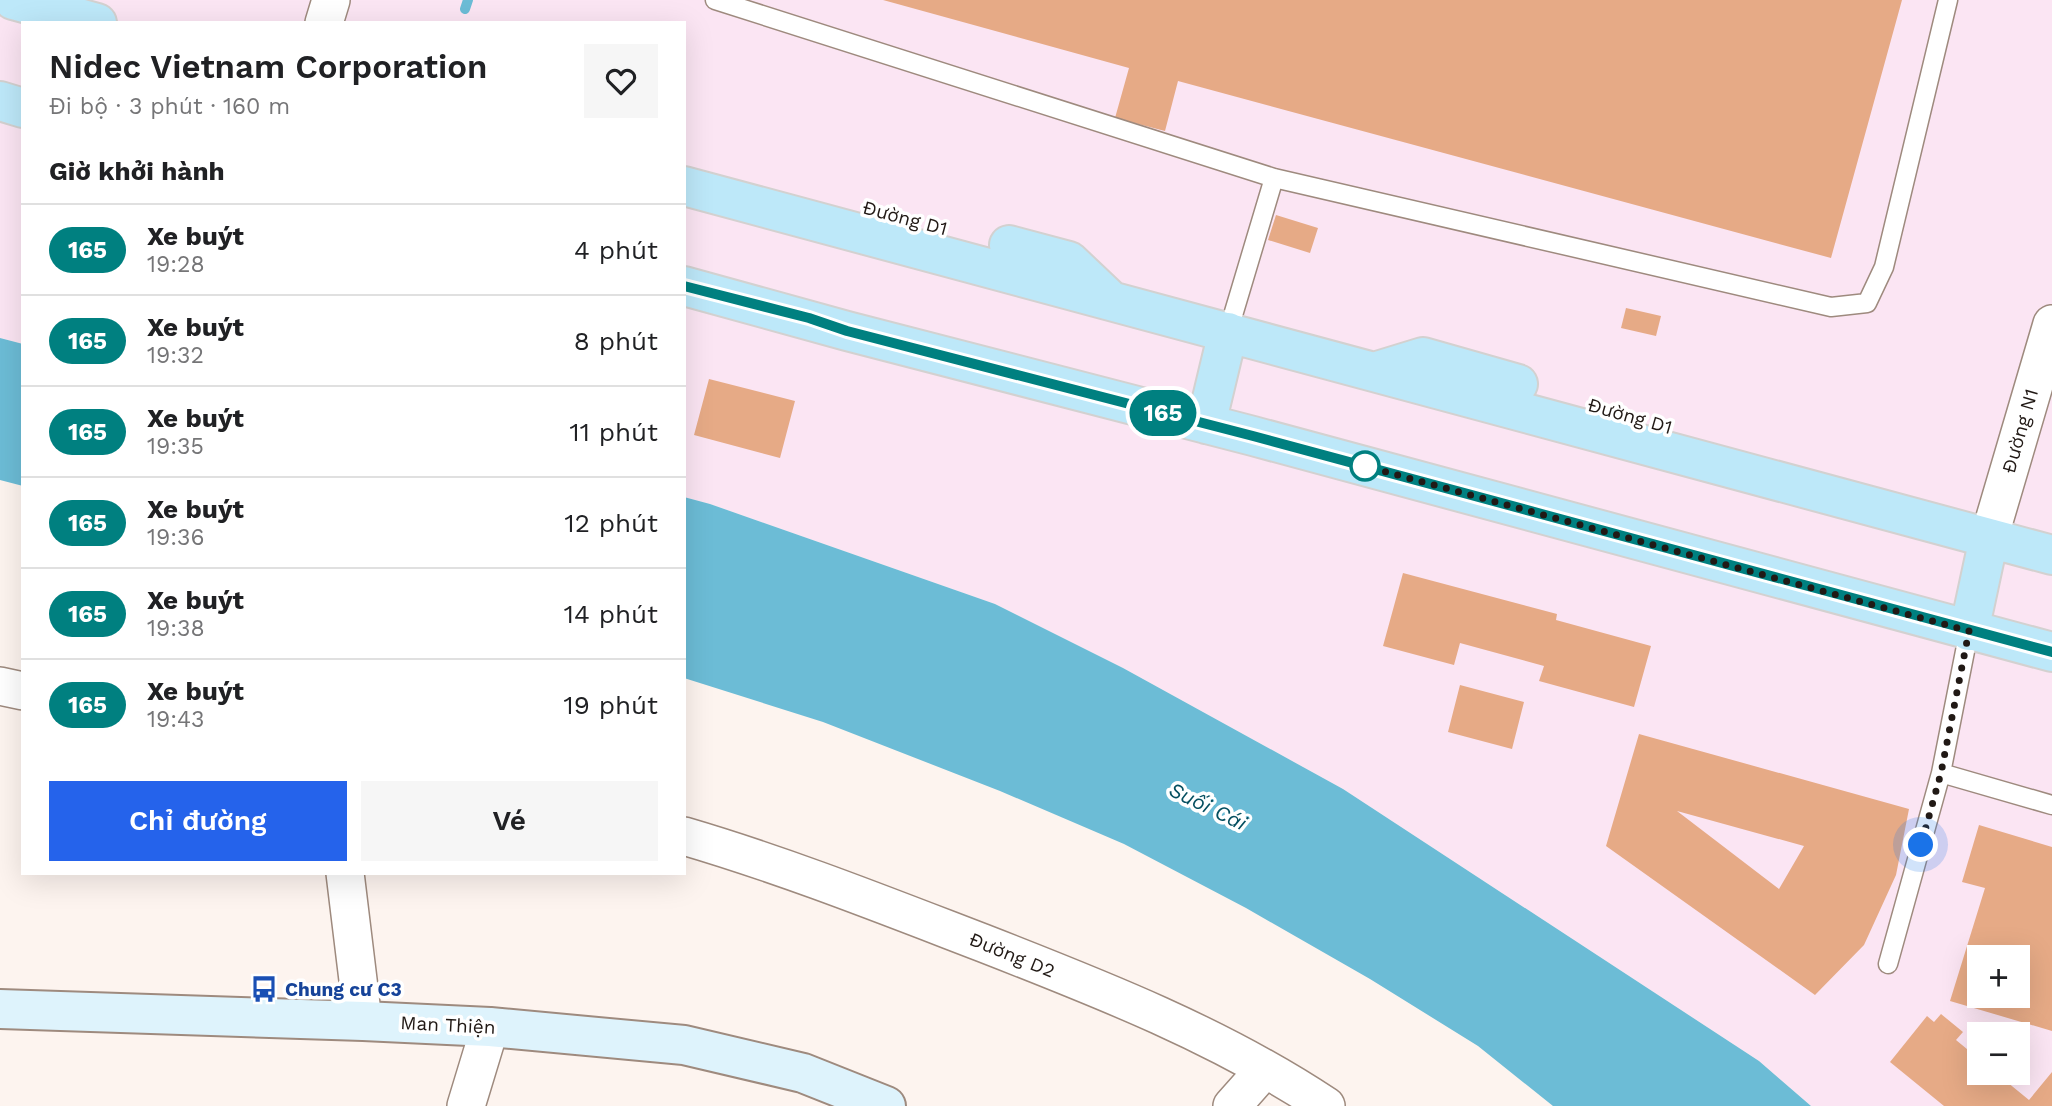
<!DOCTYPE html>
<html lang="vi">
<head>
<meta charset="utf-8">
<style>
	body { margin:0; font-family:"Work Sans",sans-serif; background:#f6f6f6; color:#202124; height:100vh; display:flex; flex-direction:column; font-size:26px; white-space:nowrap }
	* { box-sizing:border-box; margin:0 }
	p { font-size:23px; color:#757577 }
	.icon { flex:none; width:38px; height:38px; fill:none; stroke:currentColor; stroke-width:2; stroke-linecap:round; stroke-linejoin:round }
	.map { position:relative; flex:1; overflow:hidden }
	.panel { position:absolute; left:21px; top:21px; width:665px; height:854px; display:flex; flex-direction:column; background:#fff; border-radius:0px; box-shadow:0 7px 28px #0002 }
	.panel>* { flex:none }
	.badge { padding:0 14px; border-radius:23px; font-size:24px; line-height:46px }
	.controls { position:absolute; left:1967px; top:945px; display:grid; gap:14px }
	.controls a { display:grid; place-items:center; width:63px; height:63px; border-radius:0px; background:#fff; box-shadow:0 7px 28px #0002; font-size:35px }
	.you { position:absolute; width:35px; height:35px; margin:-18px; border:5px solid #fff; border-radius:50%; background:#1a73e8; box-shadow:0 0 0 10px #1a73e833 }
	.map>.badge { position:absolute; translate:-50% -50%; box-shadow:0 0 0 4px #fff }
	h2 { padding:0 28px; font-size:26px; line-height:63px }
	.round { display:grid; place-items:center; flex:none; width:74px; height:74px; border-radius:0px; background:#f6f6f6 }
	.headline { display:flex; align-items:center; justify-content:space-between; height:119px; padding:0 28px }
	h1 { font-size:33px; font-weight:600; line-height:52px }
	.button { display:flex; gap:14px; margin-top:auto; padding:14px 28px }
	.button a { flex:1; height:80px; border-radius:0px; background:#2563eb; color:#fff; font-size:28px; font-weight:600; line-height:80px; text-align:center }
	.button a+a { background:#f6f6f6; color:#202124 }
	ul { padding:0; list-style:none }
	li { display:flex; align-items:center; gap:21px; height:91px; padding:0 28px; border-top:2px solid #e0e0e0 }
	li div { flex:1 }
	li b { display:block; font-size:26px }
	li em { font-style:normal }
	li .badge { min-width:77px; font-weight:700; text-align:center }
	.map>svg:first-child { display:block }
	.industrial { fill:#fbe5f3; fill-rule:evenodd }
	.water { fill:#6cbcd6 }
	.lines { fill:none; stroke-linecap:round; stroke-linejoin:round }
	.stream { stroke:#6cbcd6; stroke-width:10 }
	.building { fill:#e6aa86; fill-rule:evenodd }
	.lane-casing { stroke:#9e8a7e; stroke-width:21 }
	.street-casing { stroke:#9e8a7e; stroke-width:40 }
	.secondary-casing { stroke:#9e8a7e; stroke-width:42 }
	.primary-casing { stroke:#d3d1d0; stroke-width:42 }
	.lane { stroke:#fff; stroke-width:18 }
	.street { stroke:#fff; stroke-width:37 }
	.secondary { stroke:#def3fc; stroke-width:38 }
	.primary { stroke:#bde8f9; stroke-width:38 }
	.line-casing { stroke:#fff; stroke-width:16 }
	.line { stroke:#008080; stroke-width:10 }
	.walk { stroke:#211915; stroke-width:7; stroke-dasharray:0 12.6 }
	.stop-dot { fill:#fff; stroke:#008080; stroke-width:3.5 }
	.labels { text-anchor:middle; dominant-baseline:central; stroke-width:7; stroke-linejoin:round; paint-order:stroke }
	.street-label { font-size:19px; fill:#211915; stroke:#fff }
	.transit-label { font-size:19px; font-weight:bold; fill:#164399; stroke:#fff; text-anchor:start }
	.water-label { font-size:21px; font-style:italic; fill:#054f60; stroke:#fff }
</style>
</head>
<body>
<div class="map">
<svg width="2052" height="1106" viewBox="0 0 2052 1106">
	<rect width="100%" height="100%" fill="#fdf4ef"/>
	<path class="industrial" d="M 0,0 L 2052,0 L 2052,1106 L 1811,1106 L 1759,1061 L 1343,789 L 1123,668 L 995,604 L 710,504 L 684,497 L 684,23 L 23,23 L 23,344 L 0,338 ZM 1979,957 L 2018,957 L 2018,996 L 1979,996 ZM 1979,1034 L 2018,1034 L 2018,1073 L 1979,1073 Z"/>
	<path class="water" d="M 0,338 L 23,344 L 23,486 L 0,480 Z
		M 684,497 L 710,504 L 995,604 L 1123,668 L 1343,789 L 1759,1061 L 1811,1106 L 1553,1106 L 1478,1046 L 1370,979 L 1246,908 L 1124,844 L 1000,791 L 823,722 L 684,678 Z"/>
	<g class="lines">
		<path class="stream" d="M 465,9 L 468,0"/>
	</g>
	<path class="building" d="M 883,0 L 1902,0 L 1831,258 L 1178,81 L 1165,131 L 1115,118 L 1129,68 Z
		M 1276,215 L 1318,228 L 1310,253 L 1268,240 Z
		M 1626,308 L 1661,316 L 1656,336 L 1621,328 Z
		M 709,379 L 795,401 L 780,458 L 694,435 Z
		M 1403,573 L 1557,614 L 1556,620 L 1651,646 L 1634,707 L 1539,681 L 1544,666 L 1460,643 L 1454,665 L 1383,646 Z
		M 1460,685 L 1524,702 L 1512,749 L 1448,732 Z
		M 1639,734 L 1909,809 L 1896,875 L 1864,945 L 1815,995 L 1606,846 ZM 1677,811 L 1804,846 L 1779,889 Z
		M 1979,825 L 2052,847 L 2052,1031 L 1950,1001 L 1985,888 L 1962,882 ZM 1979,957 L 2018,957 L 2018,996 L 1979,996 Z
		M 1941,1014 L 1963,1032 L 1956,1040 L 1979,1059 L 1979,1073 L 1996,1073 L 2029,1100 L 2052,1072 L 2052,1106 L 1944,1106 L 1890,1062 L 1927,1016 L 1934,1022 Z"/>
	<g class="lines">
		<defs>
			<path id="lane" d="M 715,0 L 1274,178 L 1831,307 L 1867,303 L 1884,267 L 1948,0
				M 1228,332 L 1274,178
				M 1941,773 L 2052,805
				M 1888,964 L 1941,773 L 1969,631"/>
			<path id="street" d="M 324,23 L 331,0
				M 1989,538 L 2052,324
				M 0,686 L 23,691
				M 684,836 C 786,866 884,905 983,943 C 1101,989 1221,1036 1326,1106
				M 345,873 L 363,1021
				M 466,1106 L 490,1027
				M 1232,1106 L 1264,1070"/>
			<path id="secondary" d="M 0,1009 L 363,1021 L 490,1027 L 684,1045 L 803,1073 L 886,1106"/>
			<path id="primary" d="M 13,0 L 97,23
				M 0,101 L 23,108
				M 684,186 L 2052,555
				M 1009,245 L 1069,261 L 1107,297
				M 684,286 L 847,331 L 1253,436 L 2052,652
				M 1374,372 L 1423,357 L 1518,384
				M 1206,424 L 1228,332
				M 1969,631 L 1989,538"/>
		</defs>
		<use href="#lane" class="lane-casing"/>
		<use href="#street" class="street-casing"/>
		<use href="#secondary" class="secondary-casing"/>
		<use href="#primary" class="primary-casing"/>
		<use href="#lane" class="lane"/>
		<use href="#street" class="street"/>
		<use href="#secondary" class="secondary"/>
		<use href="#primary" class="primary"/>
	</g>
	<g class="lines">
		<defs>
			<path id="line" d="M 684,286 L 809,318 L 847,331 L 1253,436 L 2052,652"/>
		</defs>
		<use href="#line" class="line-casing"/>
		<use href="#line" class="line"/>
		<path class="walk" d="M 1365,466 L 1357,464 L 1969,631 L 1941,773 L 1921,845"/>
	</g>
	<defs>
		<symbol id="bus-bare" viewBox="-9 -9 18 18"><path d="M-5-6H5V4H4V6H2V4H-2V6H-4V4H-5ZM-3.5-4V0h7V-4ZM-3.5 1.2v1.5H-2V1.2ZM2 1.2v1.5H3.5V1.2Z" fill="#1a4fb4" stroke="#fff" stroke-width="2.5" paint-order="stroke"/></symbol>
	</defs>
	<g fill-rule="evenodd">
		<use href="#bus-bare" x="245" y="970" width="38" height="38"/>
	</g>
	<circle class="stop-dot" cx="1365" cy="466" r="14"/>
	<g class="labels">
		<g class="street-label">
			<text transform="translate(905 218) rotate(15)">Đường D1</text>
			<text transform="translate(1630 416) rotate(16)">Đường D1</text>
			<text transform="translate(2020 431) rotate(-74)">Đường N1</text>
			<text transform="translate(1012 955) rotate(22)">Đường D2</text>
			<text transform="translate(448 1025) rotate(3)">Man Thiện</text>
		</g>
		<g class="transit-label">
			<text x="285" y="989">Chung cư C3</text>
		</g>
		<g class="water-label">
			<text transform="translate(1208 806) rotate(26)">Suối Cái</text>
		</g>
	</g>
</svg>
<div class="controls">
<a>+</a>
<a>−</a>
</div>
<div class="you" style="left:1921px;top:845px"></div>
<b class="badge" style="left:1163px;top:413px;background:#008080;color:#fff">165</b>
<section class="panel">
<div class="headline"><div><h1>Nidec Vietnam Corporation</h1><p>Đi bộ · 3 phút · 160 m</p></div><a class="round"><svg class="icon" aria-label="heart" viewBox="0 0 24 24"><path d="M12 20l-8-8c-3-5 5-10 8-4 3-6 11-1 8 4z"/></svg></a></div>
<h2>Giờ khởi hành</h2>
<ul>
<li><span class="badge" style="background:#008080;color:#fff">165</span><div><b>Xe buýt</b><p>19:28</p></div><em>4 phút</em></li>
<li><span class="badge" style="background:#008080;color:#fff">165</span><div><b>Xe buýt</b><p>19:32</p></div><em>8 phút</em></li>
<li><span class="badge" style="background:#008080;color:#fff">165</span><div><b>Xe buýt</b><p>19:35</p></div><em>11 phút</em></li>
<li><span class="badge" style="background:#008080;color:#fff">165</span><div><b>Xe buýt</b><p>19:36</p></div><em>12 phút</em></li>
<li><span class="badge" style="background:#008080;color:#fff">165</span><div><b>Xe buýt</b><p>19:38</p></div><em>14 phút</em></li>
<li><span class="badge" style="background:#008080;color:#fff">165</span><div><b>Xe buýt</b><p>19:43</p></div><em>19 phút</em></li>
</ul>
<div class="button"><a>Chỉ đường</a><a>Vé</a></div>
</section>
</div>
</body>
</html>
